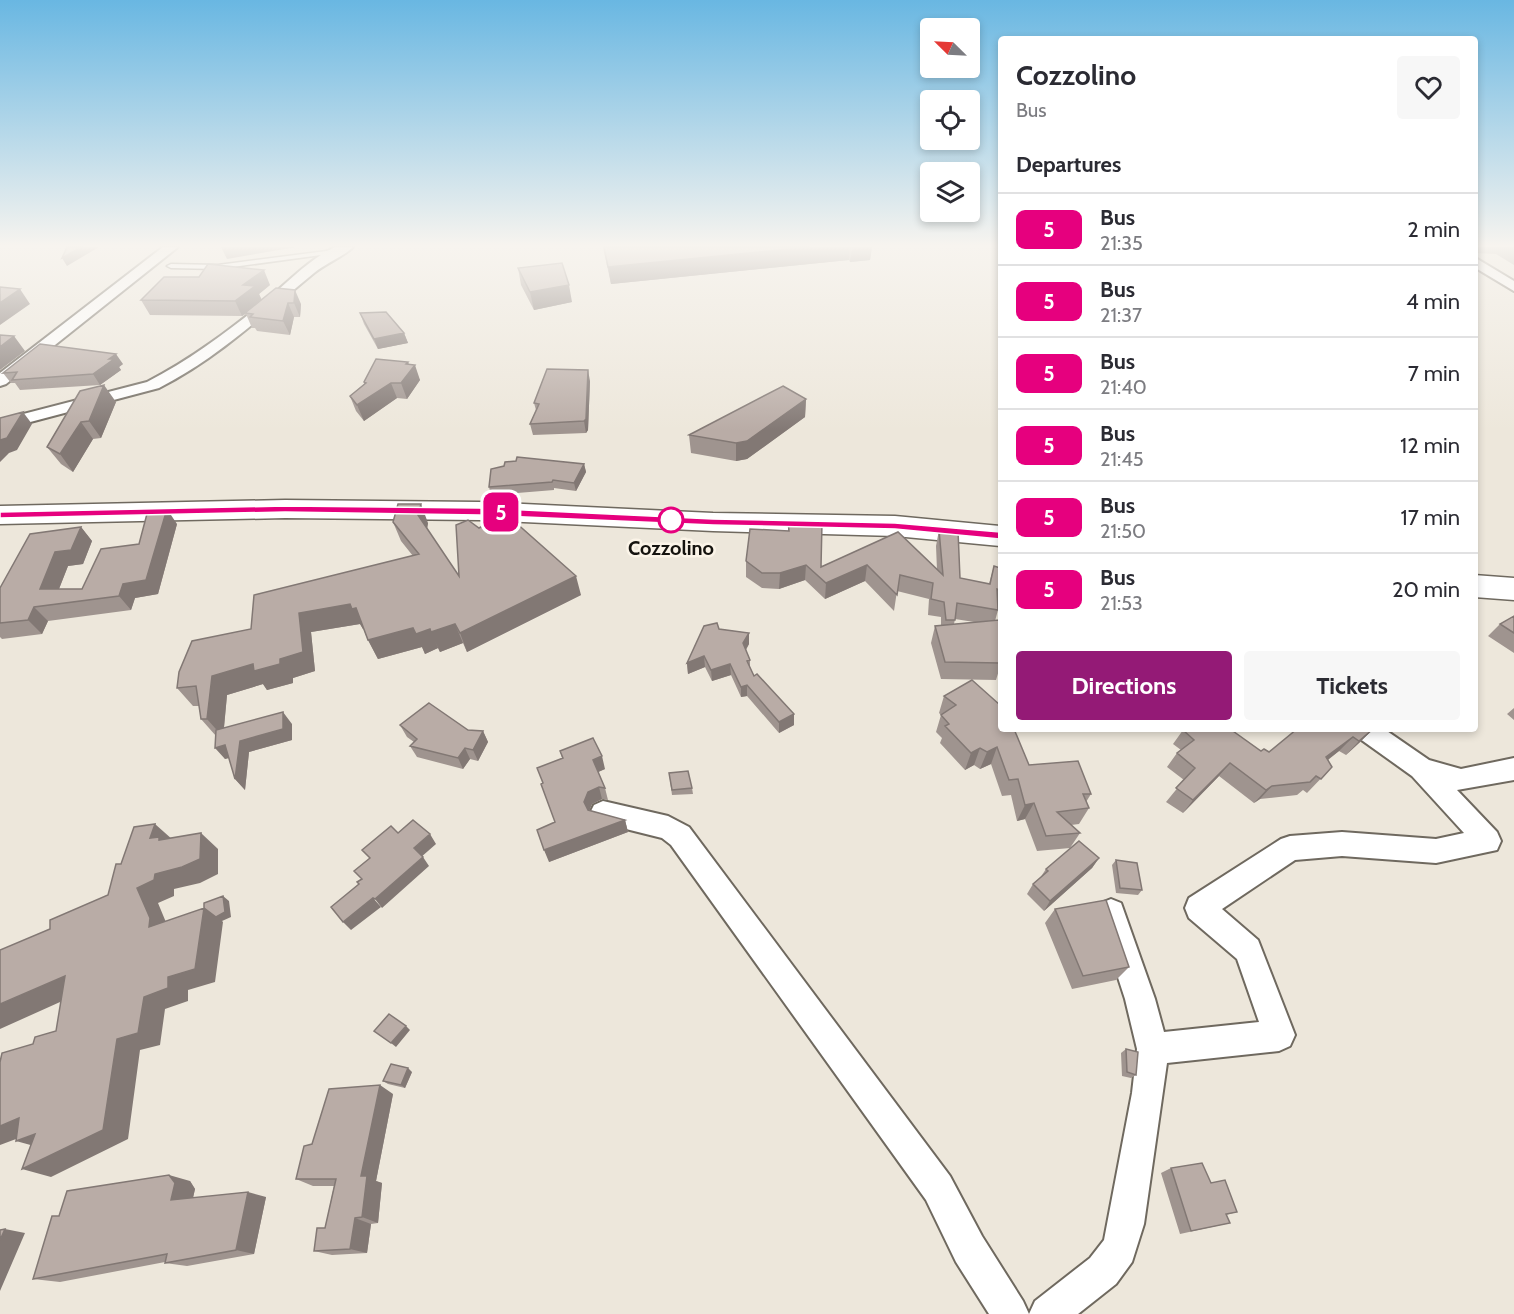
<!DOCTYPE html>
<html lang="en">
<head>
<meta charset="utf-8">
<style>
	body { margin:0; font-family:Cabin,sans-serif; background:#f7f7f7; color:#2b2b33; height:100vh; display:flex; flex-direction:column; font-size:22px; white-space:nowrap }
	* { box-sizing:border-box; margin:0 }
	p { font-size:20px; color:#7c7c81 }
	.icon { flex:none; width:33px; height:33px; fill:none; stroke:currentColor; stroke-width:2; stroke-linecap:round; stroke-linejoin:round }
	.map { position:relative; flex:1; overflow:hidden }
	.panel { position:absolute; left:998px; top:36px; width:480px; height:696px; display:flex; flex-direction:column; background:#fff; border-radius:6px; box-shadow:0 3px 9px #0003 }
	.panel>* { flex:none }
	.badge { padding:0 12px; border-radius:9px; font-size:21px; line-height:39px }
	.needle { width:39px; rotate:294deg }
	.controls { position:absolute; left:920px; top:18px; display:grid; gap:12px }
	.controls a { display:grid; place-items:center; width:60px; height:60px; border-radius:6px; background:#fff; box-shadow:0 3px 9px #0003; font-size:30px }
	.map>.badge { position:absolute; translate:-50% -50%; box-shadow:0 0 0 3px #fff }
	h2 { padding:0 18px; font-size:22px; line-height:54px }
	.round { display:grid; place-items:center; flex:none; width:63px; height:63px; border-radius:6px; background:#f7f7f7 }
	.summary { display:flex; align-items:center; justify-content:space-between; height:102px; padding:0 18px }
	h1 { font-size:28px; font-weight:700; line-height:45px }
	.primary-button { display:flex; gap:12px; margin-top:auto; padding:12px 18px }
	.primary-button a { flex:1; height:69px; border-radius:6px; background:#941a76; color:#fff; font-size:24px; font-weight:700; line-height:69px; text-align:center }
	.primary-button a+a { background:#f7f7f7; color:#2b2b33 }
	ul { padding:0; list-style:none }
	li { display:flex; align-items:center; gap:18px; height:72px; padding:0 18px; border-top:2px solid #e1e1e2 }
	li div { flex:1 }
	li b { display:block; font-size:22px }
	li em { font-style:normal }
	li .badge { min-width:66px; font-weight:700; text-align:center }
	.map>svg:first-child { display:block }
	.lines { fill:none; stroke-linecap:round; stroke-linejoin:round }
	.lane-casing { stroke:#6f695f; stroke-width:3 }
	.street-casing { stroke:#6f695f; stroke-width:4 }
	.secondary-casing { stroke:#6f695f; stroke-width:3 }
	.lane { fill:#fff; fill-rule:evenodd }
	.street { fill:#fff; fill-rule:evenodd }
	.secondary { fill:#fff; fill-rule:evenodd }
	.wall { fill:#9f948f; fill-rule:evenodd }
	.shaded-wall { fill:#827874 }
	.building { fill:#b9aca6; stroke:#827874; stroke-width:1.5 }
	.line { fill:#e6007e; stroke:#fff; stroke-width:1.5 }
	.stop-dot { fill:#fff; stroke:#e6007e; stroke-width:3 }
	.labels { text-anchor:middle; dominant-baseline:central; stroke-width:5; stroke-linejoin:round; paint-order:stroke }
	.stop-label { font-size:20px; font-weight:bold; fill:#15130f; stroke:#fbf4e8 }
</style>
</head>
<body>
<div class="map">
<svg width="1514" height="1314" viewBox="0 0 1514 1314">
	<rect width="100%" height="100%" fill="#ede7db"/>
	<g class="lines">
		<defs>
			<path id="lane" d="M 334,250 L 336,251 L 336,253 L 218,269 L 171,268 L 167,266 L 171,264 L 218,265 Z"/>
			<path id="street" d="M 163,247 L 178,247 L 6,384 L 0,386 L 0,373 Z
				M 335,247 L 353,247 C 343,257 326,263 314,273 C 264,314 218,358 159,388 L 0,430 L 0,420 L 147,382 C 192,359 231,329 269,298 C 290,280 310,259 335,247 Z
				M 1474,257 L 1514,281 L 1514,291 L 1474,267 Z
				M 1353,729 L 1384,729 L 1429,760 L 1461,769 L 1514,758 L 1514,780 L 1457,790 L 1497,832 L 1501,841 L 1497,850 L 1436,863 L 1342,856 L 1295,860 L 1222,909 L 1258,940 L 1295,1035 L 1290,1046 L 1279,1051 L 1167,1063 L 1144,1224 L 1132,1262 L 1116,1284 L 1078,1314 L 1029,1314 L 1035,1301 L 1090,1258 L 1104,1240 L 1132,1093 L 1137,1049 L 1125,999 L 1097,913 L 1101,903 L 1111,899 L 1121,903 L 1155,999 L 1164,1032 L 1259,1022 L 1237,959 L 1189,918 L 1185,908 L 1189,898 L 1281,839 L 1290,836 L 1342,832 L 1436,839 L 1464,833 L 1412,776 L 1356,736 Z
				M 603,801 L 668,816 L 689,827 L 950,1176 L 982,1236 L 1023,1301 L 1029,1314 L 989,1314 L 956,1262 L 926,1200 L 671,845 L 662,838 L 594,821 L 590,813 L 594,805 Z"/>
			<path id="secondary" d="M 285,500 L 479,502 L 713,513 L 895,516 L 1000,526 L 1000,546 L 895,536 L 713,531 L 479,520 L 285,518 L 0,524 L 0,506 Z
				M 1474,575 L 1514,578 L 1514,600 L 1474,597 Z"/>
		</defs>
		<use href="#lane" class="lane-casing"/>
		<use href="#street" class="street-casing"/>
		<use href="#secondary" class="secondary-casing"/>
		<use href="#lane" class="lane"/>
		<use href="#street" class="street"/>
		<use href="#secondary" class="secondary"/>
	</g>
	<path class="wall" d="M 603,247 L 872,247 L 870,260 L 850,262 L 849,260 L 611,284 Z
		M 1474,247 L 1514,247 L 1514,265 L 1496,254 L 1474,253 Z
		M 518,268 L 572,302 L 534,310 L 521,285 Z
		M 270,285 L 259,294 L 262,300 L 301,304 L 300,317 L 294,317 L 290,335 L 257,331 L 255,328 L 252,328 L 246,314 L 242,316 L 150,315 L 141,300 Z
		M 360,313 L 404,333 L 408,343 L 378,349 L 364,324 Z
		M 123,364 L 119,367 L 121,370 L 100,385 L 20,390 L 15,383 L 11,383 L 3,373 Z
		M 409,364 L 420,380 L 407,399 L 397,398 L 364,421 L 356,411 L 350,396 L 364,384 L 364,382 Z
		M 590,381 L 588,430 L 586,433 L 533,435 L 530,424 L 536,410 L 534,403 Z
		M 80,391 L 116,402 L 101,438 L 93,439 L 73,472 L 61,464 L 47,447 Z
		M 806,399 L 805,417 L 747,459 L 736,461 L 691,453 L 689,435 Z
		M 584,464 L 586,472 L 576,491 L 554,488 L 554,490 L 491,495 L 489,487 Z
		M 788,521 L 821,567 L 898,532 L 937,570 L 936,546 L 939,530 L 960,578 L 989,584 L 994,566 L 999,568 L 1000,565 L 1000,607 L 998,606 L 998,610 L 995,621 L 1000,642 L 1000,667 L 996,680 L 941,679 L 931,643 L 935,626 L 941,625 L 941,617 L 928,615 L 929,599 L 897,591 L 894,611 L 865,581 L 825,599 L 805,580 L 779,589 L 762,588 L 746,577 L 746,561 L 788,531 ZM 955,619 L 974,622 L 954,624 Z
		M 393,522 L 428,523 L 427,529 L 459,576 L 479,528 L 581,595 L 467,652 L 463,643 L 440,652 L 438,648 L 425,654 L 422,647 L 378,659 L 368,640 L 363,628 L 363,629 L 360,624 L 311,632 L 315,671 L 293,678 L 293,683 L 267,690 L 263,684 L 227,695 L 224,728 L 292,724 L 292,740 L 249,752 L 245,790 L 235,779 L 229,758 L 225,759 L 216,736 L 201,719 L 199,706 L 193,706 L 177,688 L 251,629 L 413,556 L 401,541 Z
		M 177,524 L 158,594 L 135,598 L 131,610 L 48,621 L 42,634 L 2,639 L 0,637 L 0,588 L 81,527 L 92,541 L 83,564 L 68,566 L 59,589 L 82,589 L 139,544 Z
		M 1514,616 L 1514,653 L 1488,636 L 1500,624 Z
		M 719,629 L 749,633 L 749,644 L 746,650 L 750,660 L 750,667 L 754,676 L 794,725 L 779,733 L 747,696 L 741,697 L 731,675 L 712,681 L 705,667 L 688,674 L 687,663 Z
		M 944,696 L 1000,729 L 1029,765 L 1091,794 L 1086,802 L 1089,808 L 1079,824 L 1071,825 L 1080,833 L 1070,848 L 1037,851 L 1025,819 L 1017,821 L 1011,795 L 1002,796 L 991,764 L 980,769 L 974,765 L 965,770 L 940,743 L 942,738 L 936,732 L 941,715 L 939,713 Z
		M 1514,708 L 1514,720 L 1507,714 Z
		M 400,725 L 483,731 L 488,742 L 478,761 L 470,759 L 463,769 L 417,757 L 410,746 L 414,742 L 407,737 Z
		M 1373,729 L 1359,743 L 1346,755 L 1339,751 L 1328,760 L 1332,767 L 1307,793 L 1303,790 L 1297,795 L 1260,799 L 1254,803 L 1219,776 L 1183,813 L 1166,802 L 1184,780 L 1167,767 L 1177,753 L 1181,750 L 1173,744 L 1183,730 L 1261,751 L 1269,752 Z
		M 560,751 L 605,769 L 598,772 L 605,788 L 608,800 L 602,799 L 592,804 L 589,811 L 625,820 L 628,832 L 549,862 L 555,822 L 562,758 Z
		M 669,773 L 692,788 L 693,794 L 672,795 Z
		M 1099,858 L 1092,868 L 1044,911 L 1027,894 L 1033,884 L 1040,878 L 1046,869 Z
		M 1116,860 L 1142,890 L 1138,895 L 1116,893 L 1112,865 Z
		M 1055,909 L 1129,967 L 1116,980 L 1072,989 L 1045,923 Z
		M 1126,1049 L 1136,1075 L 1131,1078 L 1122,1076 L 1121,1053 Z
		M 412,1072 L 405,1088 L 388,1084 L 383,1081 Z
		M 393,1094 L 376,1181 L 382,1183 L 378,1223 L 371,1224 L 367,1253 L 332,1255 L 314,1251 L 325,1228 L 334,1186 L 313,1186 L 296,1179 L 312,1144 Z
		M 1171,1168 L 1211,1183 L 1237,1212 L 1226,1215 L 1230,1223 L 1180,1234 L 1161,1173 Z
		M 190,1181 L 195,1189 L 193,1198 L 266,1197 L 254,1254 L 187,1266 L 165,1263 L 165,1262 L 60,1282 L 33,1279 L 59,1216 Z"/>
	<path class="shaded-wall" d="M 81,247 L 99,247 L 67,266 L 62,258 Z
		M 221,247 L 296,247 L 227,259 Z
		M 809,247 L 850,247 L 849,260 L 611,284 L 608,267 Z
		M 852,247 L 872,247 L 870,260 L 850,262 Z
		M 264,270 L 270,285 L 259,294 L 262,301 L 242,316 L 235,301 L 243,285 Z
		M 569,285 L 572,302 L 534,310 L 530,292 Z
		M 20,289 L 30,304 L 0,325 L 0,303 Z
		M 295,290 L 301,304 L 300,317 L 294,303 Z
		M 288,303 L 294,317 L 290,335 L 283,321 Z
		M 404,333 L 408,343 L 378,349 L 374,339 Z
		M 14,336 L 25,351 L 0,370 L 0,347 Z
		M 116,354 L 123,364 L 119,367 L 121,370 L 100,385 L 93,374 L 109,359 Z
		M 408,362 L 411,370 L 415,365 L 420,380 L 407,399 L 401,383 L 406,364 Z
		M 588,370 L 590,381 L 588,430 L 586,433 L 584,421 Z
		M 391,383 L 397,398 L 364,421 L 357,405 Z
		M 104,385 L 116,402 L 101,438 L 89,421 Z
		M 806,399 L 805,417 L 747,459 L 736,461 L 736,443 Z
		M 23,412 L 32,424 L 17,450 L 9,453 L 0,462 L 0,440 Z
		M 81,422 L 93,439 L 73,472 L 60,454 Z
		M 584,464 L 586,472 L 576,491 L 574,483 Z
		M 421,504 L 428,523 L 426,534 L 418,515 Z
		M 167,509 L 177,524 L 158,594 L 135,598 L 131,610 L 119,596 L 123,584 Z
		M 81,527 L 92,541 L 83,564 L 68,566 L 53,604 L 40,589 L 55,552 Z
		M 806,565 L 805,580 L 779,589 L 780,573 Z
		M 867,565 L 865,581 L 825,599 L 826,583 Z
		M 576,576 L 581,595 L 467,652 L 460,633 Z
		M 350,604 L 356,608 L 366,628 L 363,629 L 360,624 L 311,632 L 315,671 L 293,678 L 293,683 L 267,690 L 263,684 L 227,695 L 223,737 L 207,719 L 212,676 L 253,664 L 280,659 L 299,613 Z
		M 34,607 L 48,621 L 42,634 L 28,620 Z
		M 455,624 L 463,643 L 440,652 L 431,632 Z
		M 413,628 L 430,629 L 438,648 L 425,654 L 422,647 L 378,659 L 368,640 Z
		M 749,633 L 749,644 L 743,654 L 743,643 Z
		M 704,656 L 705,667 L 688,674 L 687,663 Z
		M 730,664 L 731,675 L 712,681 L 711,670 Z
		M 747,685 L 747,696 L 741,697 L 741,687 Z
		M 283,712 L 292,724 L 292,740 L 249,752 L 245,790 L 235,779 L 240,741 Z
		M 794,714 L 794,725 L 779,733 L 779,722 Z
		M 1373,729 L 1359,743 L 1346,755 L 1359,741 Z
		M 483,731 L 488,742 L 478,761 L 473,750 Z
		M 1353,737 L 1339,751 L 1313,771 L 1326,757 Z
		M 225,745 L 235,756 L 225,759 L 215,748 Z
		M 997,747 L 991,764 L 980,769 L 987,752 Z
		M 465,748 L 470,759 L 463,769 L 458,758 Z
		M 980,748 L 974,765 L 965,770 L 971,753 Z
		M 602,756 L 605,769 L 596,773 L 593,760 Z
		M 1230,763 L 1219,776 L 1183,813 L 1193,800 Z
		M 1272,786 L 1260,799 L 1254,803 L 1266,790 Z
		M 599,787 L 602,799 L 592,804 L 588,814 L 584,802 L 588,792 Z
		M 1034,803 L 1025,819 L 1017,821 L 1025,805 Z
		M 625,820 L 628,832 L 549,862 L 544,850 Z
		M 155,824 L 173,840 L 177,856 L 150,838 Z
		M 201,833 L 218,849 L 218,874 L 200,883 L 174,889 L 174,896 L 158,903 L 170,932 L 149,927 L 137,888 L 155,874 Z
		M 430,834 L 436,844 L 420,858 L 414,848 Z
		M 423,857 L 429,866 L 382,908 L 375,899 Z
		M 1099,858 L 1092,868 L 1044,911 L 1050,901 Z
		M 223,896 L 229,901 L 231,917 L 222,921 L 223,922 L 215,982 L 188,990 L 188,1001 L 165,1009 L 160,1045 L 140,1050 L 128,1139 L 51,1177 L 22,1169 L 117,1039 L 144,997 L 168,977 L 204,908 Z
		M 373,898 L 381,907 L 351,930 L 343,922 Z
		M 65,976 L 89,989 L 0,1029 L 0,1004 Z
		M 406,1026 L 410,1030 L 396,1047 L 391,1043 Z
		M 408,1068 L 412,1072 L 405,1088 L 401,1085 Z
		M 380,1085 L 393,1094 L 376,1181 L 382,1183 L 378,1223 L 362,1217 L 361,1176 Z
		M 19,1118 L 48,1127 L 0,1145 L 0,1126 Z
		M 35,1134 L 45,1149 L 16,1141 Z
		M 169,1175 L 190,1181 L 195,1189 L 191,1206 L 171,1200 Z
		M 248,1192 L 266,1197 L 254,1254 L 236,1250 Z
		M 355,1218 L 371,1224 L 367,1253 L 350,1249 Z
		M 5,1229 L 25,1233 L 0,1291 L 0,1240 Z"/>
	<path class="building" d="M 67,247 L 81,247 L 62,258 Z
		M 604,247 L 809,247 L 608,267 Z
		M 562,263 L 569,285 L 530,292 L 518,268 Z
		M 208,264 L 264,270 L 243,285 L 255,286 L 235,301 L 141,300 L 164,277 L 199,277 Z
		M 0,287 L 20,289 L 0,303 Z
		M 276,288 L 295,290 L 294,303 L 288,303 L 283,321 L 250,317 L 253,314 L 245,313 Z
		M 386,312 L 404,333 L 374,339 L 360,313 Z
		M 0,335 L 14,336 L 0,347 Z
		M 40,344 L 116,354 L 109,359 L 114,359 L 93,374 L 12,380 L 17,372 L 3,373 Z
		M 376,359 L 408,362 L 406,364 L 415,365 L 401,383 L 391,383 L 357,405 L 350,396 L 366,383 L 364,382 Z
		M 547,369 L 588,370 L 586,419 L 584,421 L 530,424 L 539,404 L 534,403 Z
		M 104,385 L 89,421 L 81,422 L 60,454 L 47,447 L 80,391 Z
		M 783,386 L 806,399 L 747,441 L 736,443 L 689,435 Z
		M 23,412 L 7,438 L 0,440 L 0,418 Z
		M 517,457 L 584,464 L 574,483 L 553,480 L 552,482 L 489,487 L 491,469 L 504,466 L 505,462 L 516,461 Z
		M 398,504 L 421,504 L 418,515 L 459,576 L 456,525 L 468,520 L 479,528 L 506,514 L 576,576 L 460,633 L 455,624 L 431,632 L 430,629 L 416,634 L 413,628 L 368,640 L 356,608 L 352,609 L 350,604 L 299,613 L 303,652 L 280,659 L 280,664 L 254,671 L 253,664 L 212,676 L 207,719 L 201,719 L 196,686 L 177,688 L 179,672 L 192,641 L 251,629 L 254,595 L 419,554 L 393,522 Z
		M 167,509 L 146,580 L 123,584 L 119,596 L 34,607 L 28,620 L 0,623 L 0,588 L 30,534 L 81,527 L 71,550 L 55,552 L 40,589 L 82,589 L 101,549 L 139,544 L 148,510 Z
		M 788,521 L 822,523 L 821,567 L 898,532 L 943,575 L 939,530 L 958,531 L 960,578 L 990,584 L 994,566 L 1000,568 L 1000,565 L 1000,590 L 997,589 L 998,610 L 957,603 L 955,620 L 946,620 L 944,602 L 931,599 L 933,583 L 900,575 L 897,595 L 867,565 L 826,583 L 806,565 L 780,573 L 762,573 L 746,561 L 750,529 L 789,531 Z
		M 1514,616 L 1514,633 L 1500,624 Z
		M 999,620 L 1000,663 L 945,662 L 935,626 Z
		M 717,623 L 719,629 L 749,633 L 743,643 L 750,660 L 747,661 L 754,676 L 757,674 L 794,714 L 779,722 L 747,685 L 741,687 L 730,664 L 711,670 L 704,656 L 687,663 L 704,626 Z
		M 972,680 L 1000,705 L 1000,729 L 1014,729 L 1029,765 L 1078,761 L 1091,794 L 1083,794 L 1089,808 L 1057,812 L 1080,833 L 1046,836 L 1034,803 L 1025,805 L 1018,779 L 1009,780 L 997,747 L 987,752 L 980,748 L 971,753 L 945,726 L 949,724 L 941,715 L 956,705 L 944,696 Z
		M 429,703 L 468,730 L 483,731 L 473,750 L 465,748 L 458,758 L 410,746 L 417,739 L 400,725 Z
		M 283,712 L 283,729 L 240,741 L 235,779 L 225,745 L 215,748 L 216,730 Z
		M 1184,729 L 1230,729 L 1261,751 L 1264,749 L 1269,752 L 1297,729 L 1373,729 L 1359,741 L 1353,737 L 1326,757 L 1332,767 L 1321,779 L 1316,776 L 1310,782 L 1272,786 L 1266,790 L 1230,763 L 1193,800 L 1176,788 L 1195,768 L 1177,753 L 1194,740 L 1183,730 Z
		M 593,738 L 602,756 L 593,760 L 605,788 L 599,787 L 588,792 L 584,802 L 588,810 L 625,820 L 544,850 L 537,830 L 555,822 L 541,784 L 543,783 L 537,768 L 563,758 L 560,751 Z
		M 688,771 L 692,788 L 672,790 L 669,773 Z
		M 413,820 L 430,834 L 414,848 L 423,857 L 375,899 L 373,898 L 343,922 L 331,907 L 359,884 L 357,882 L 362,879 L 354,871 L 370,858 L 362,850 L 391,826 L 398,833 Z
		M 155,824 L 150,838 L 159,837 L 159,840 L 201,833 L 200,859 L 182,867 L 155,874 L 154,880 L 137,888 L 150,918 L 149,927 L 204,908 L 195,969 L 168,977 L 168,988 L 144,997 L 138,1033 L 117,1039 L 103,1130 L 22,1169 L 35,1134 L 16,1141 L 19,1118 L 0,1126 L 0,1062 L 2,1053 L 33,1044 L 35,1037 L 56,1031 L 65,976 L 0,1004 L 0,950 L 50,929 L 50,920 L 108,895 L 116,864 L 121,864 L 134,827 Z
		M 1079,841 L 1099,858 L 1050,901 L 1033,884 L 1048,871 L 1046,869 Z
		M 1116,860 L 1137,863 L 1142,890 L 1120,888 Z
		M 223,896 L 225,912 L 216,917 L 204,908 L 204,910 L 204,903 Z
		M 1106,900 L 1129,967 L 1083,976 L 1055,909 Z
		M 389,1014 L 406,1026 L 391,1043 L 374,1031 Z
		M 1126,1049 L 1138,1052 L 1136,1075 L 1127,1072 Z
		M 391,1064 L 408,1068 L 401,1085 L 383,1081 Z
		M 380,1085 L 361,1176 L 367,1176 L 362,1217 L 355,1218 L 350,1249 L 314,1251 L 317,1228 L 325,1228 L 336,1179 L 296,1179 L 304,1146 L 312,1144 L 329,1089 Z
		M 1202,1163 L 1211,1183 L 1225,1180 L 1237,1212 L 1226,1214 L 1230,1223 L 1191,1231 L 1171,1168 Z
		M 169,1175 L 175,1183 L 171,1200 L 248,1192 L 236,1250 L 165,1263 L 167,1254 L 33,1279 L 52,1216 L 59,1216 L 67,1191 Z
		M 5,1229 L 0,1240 L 0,1230 Z"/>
	<linearGradient id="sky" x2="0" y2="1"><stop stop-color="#69b7e2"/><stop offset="0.57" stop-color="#f7f4ef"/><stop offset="1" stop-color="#f7f4ef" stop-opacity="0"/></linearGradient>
	<rect width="1514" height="431" fill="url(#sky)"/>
	<path class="line" d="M 285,506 L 479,508 L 713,519 L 895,523 L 1000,532 L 1006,536 L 1000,539 L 895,529 L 713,525 L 479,515 L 285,512 L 0,518 L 0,512 Z"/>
	<circle class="stop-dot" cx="671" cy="520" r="12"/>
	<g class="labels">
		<g class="stop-label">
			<text x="671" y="548">Cozzolino</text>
		</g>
	</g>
</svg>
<div class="controls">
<a><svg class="needle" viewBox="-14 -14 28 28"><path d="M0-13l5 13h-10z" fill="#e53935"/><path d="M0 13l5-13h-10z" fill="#7c7c81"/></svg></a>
<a><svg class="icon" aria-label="locate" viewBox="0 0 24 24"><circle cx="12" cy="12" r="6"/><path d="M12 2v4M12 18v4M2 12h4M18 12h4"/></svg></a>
<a><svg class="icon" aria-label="layers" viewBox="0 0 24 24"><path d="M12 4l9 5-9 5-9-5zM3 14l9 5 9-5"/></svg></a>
</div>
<b class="badge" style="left:501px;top:512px;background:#e6007e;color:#fff">5</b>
<section class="panel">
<div class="summary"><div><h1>Cozzolino</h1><p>Bus</p></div><a class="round"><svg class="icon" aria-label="heart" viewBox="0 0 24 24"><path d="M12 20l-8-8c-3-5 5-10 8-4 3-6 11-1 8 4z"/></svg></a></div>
<h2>Departures</h2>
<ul>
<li><span class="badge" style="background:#e6007e;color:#fff">5</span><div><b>Bus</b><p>21:35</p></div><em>2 min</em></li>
<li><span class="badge" style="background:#e6007e;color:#fff">5</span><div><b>Bus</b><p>21:37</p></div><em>4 min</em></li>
<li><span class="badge" style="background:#e6007e;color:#fff">5</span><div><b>Bus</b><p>21:40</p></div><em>7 min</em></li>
<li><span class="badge" style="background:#e6007e;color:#fff">5</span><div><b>Bus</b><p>21:45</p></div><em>12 min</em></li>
<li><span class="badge" style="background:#e6007e;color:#fff">5</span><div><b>Bus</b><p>21:50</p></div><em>17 min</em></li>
<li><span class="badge" style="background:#e6007e;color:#fff">5</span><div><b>Bus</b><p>21:53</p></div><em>20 min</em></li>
</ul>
<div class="primary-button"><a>Directions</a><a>Tickets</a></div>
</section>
</div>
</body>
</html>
